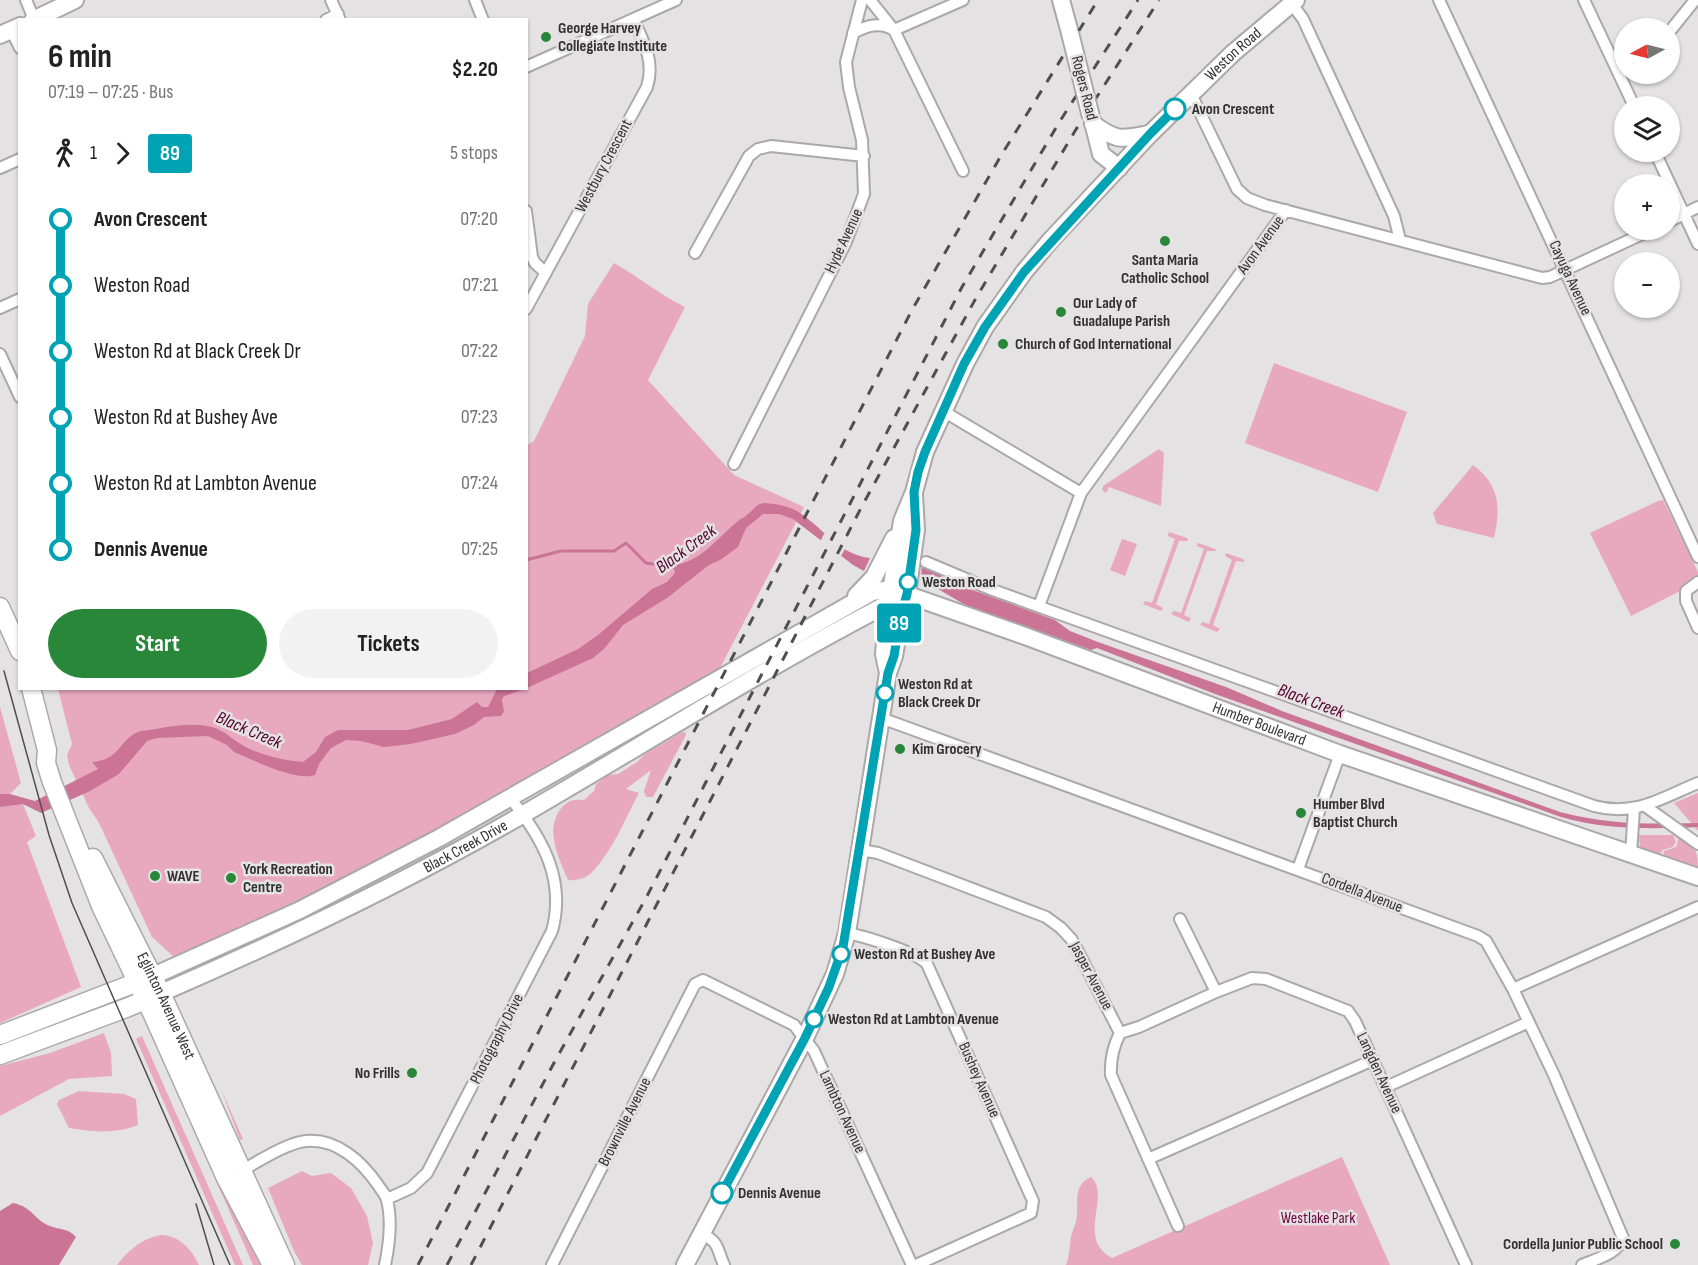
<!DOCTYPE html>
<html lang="en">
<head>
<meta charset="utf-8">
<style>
	body { margin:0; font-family:"Sofia Sans Condensed",sans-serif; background:#f2f2f2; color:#222; height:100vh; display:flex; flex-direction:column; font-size:22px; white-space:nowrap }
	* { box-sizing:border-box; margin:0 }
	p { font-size:20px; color:#767676 }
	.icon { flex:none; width:33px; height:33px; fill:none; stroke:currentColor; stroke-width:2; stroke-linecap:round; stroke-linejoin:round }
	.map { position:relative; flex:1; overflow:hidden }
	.drawer { position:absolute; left:18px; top:18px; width:510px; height:672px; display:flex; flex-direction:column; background:#fff; border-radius:0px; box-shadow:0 2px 4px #0004 }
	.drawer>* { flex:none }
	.badge { padding:0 12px; border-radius:4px; font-size:21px; line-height:39px }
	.needle { width:39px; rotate:263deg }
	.buttons { position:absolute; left:1614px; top:18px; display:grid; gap:12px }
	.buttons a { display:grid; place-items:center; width:66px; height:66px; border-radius:50%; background:#fff; box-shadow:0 2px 4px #0004; font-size:30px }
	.map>.badge { position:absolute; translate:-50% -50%; box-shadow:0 0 0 3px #fff }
	.legs { display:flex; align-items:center; gap:9px; height:66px; padding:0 30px; font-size:20px }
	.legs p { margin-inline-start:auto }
	.overview { display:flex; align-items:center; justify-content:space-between; height:102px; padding:0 30px }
	h1 { font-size:33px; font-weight:700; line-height:45px }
	.action { display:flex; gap:12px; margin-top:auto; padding:12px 30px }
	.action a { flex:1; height:69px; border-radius:36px; background:#298739; color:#fff; font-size:24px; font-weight:700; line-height:69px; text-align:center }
	.action a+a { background:#f2f2f2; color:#222 }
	ul { padding:0 30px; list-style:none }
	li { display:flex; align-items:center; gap:21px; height:66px; font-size:22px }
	li i { display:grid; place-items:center; width:9px; height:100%; margin:0 8px; background:currentColor }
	li i::after { content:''; width:15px; height:15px; margin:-8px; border:4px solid; border-radius:50%; background:#fff }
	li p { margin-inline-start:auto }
	li:first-child i { background:linear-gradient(#0000 50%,currentColor 0) }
	li:last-child i { background:linear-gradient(currentColor 50%,#0000 0) }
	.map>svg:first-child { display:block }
	.green { fill:#e8a9bf }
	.water { fill:#cb7496 }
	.pier { fill:#e5e2e3 }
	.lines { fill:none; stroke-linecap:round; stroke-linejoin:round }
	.stream { stroke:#cb7496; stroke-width:3 }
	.street-casing { stroke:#aca8a9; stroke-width:14 }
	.secondary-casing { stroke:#aca8a9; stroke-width:20 }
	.primary-casing { stroke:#aca8a9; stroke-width:21 }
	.street { stroke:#fff; stroke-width:10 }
	.secondary { stroke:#fff; stroke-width:16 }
	.primary { stroke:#fff; stroke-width:18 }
	.tram { stroke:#504e4f; stroke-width:1.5 }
	.rail { stroke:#504e4f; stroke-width:3; stroke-dasharray:10 10; stroke-linecap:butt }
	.secondary-bridge-casing { stroke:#aca8a9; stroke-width:20; stroke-linecap:butt }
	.secondary-bridge { stroke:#fff; stroke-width:16 }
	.line-1-casing { stroke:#fff; stroke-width:14 }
	.line-1 { stroke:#00a3b4; stroke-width:9 }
	.poi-dot { fill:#298739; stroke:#e5e2e3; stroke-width:2 }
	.stop-1-dot { fill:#fff; stroke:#00a3b4; stroke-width:3 }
	.labels { text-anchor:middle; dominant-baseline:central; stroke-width:5; stroke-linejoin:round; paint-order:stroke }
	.poi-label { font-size:16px; font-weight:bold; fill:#323132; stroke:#e5e2e3; text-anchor:start }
	.street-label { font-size:16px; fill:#323132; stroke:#e5e2e3 }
	.stop-label { font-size:16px; font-weight:bold; fill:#323132; stroke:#e5e2e3; text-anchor:start }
	.park-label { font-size:16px; fill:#71023f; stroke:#e5e2e3 }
	.water-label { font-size:18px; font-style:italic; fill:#54032e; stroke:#e5e2e3 }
</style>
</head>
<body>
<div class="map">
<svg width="1698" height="1265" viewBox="0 0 1698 1265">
	<rect width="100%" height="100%" fill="#e5e2e3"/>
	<path class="green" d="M 614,263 C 639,277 660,295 685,307 L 648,380 L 734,475 L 804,507 L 719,670 L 525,779 L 485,806 L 281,912 L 174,957 L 152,937 L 99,823 L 89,808 L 69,765 L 67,755 L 72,744 L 58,689 L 526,688 L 527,445 L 534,441 L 585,336 L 588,304 Z
		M 1274,363 L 1407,412 L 1378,492 L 1245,443 Z
		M 1159,449 L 1164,453 L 1161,506 L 1109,487 L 1106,493 L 1102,490 L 1103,486 Z
		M 1473,465 C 1500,485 1501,508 1494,538 L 1437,524 L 1433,513 Z
		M 1663,500 L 1698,572 L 1698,577 L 1684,589 L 1631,616 L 1590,533 L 1658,501 Z
		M 1169,532 L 1187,538 L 1188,541 L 1179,541 L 1156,604 L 1163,608 L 1161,611 L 1143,604 L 1145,601 L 1152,603 L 1175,539 L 1168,536 Z
		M 1122,539 L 1137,544 L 1125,576 L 1110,570 Z
		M 1198,543 L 1215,549 L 1216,551 L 1207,551 L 1184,615 L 1191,618 L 1189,622 L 1171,614 L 1174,611 L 1181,613 L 1204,549 L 1197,546 Z
		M 1226,553 L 1243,559 L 1245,562 L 1236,561 L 1213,625 L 1220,629 L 1217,632 L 1200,625 L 1202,622 L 1209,624 L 1232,560 L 1225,556 Z
		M 0,707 L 21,783 L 10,794 L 0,794 Z
		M 685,732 L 686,735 L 653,797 L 646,797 L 644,791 L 651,770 L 626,789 L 639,793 C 625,819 613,850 593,871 C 588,878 576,881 568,880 C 558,857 544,829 562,807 C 569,800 575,799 584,800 L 594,791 L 596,784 L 608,775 L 618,774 L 637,762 L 645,754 L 681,733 Z
		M 1698,793 L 1698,831 L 1674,803 Z
		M 9,804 L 23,804 L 36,836 L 27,842 L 81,987 L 0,1023 L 0,807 Z
		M 1639,835 L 1673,835 L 1676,842 L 1673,847 L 1662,850 L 1659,857 L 1640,849 Z
		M 1679,837 C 1696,848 1698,849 1698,870 L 1663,858 L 1664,851 L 1676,847 Z
		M 104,1033 L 111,1053 L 112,1076 L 69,1079 L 0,1116 L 0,1066 L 50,1053 Z
		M 142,1036 L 243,1265 L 235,1265 L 136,1039 Z
		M 221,1089 L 243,1139 L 240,1140 Z
		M 79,1091 L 124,1094 L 136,1099 L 138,1125 C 116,1134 92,1132 69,1128 L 57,1104 L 59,1100 Z
		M 1342,1157 L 1390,1265 L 1066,1265 C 1070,1255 1069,1247 1071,1237 C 1073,1229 1077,1222 1077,1214 C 1078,1198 1074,1185 1091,1177 C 1112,1196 1075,1238 1112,1258 Z
		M 214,1165 L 264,1265 L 253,1265 L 210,1167 Z
		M 302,1171 L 312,1176 L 331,1173 L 351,1188 L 367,1216 L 373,1243 L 368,1265 L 302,1265 L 294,1251 L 268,1188 Z
		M 163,1235 C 181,1237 192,1250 199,1265 L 117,1265 C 129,1250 143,1237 163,1235 Z"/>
	<path class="water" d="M 764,503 C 776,504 790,506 800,513 C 824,529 840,555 870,558 L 864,571 L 853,565 L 793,519 L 779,514 L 763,514 L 746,528 L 738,547 L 720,560 L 709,565 L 667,598 L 623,625 L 604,649 L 593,658 L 527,688 L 527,673 L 578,649 L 598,635 L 652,589 L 667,582 L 675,573 L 674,569 L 670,569 L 672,565 C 701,563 717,538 738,521 C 741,518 746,517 749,513 C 755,509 756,504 764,503 Z
		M 922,564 L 967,588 L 1055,620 L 1070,631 L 1098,642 L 1226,687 L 1282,711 L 1560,812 C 1610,825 1647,824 1698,823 L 1698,827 C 1651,829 1606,830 1561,817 L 1215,694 L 1097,648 L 1091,650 L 967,606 L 921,579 Z
		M 497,689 L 525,689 L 504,696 L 502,700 L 504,711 L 501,716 L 484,717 L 474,725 L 455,734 L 411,744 L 384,747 L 361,741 L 346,740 L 331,748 L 319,764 L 315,775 C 297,782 253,760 234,752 L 227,745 L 208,736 L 157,738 L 147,741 L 119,774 L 90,791 L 41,813 L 23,804 L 0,807 L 0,794 L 10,794 L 35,801 L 98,769 L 92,762 C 122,760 119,737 141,731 C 165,728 188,721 212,727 C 224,730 233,740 244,746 C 262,756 283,760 303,762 L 316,752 L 325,737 L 338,730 L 408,730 L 452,719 L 477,702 L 482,707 L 488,707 Z
		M 13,1203 C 33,1207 34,1220 50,1226 C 60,1230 68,1228 76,1237 L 59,1265 L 0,1265 L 0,1211 Z"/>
	<path class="pier" d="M 826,530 L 846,547 L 840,558 L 820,542 Z"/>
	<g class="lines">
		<path class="stream" d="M 526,560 L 561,551 L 614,551 L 626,543 L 646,563 L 674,567"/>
		<defs>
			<path id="street" d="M 26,0 L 34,19
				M 331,0 L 340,20
				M 475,0 L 483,20
				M 870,0 L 894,30 L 963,171
				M 1439,0 L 1698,557
				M 1584,0 L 1634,106
				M 1292,4 L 1303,19 L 1394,216 L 1400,240
				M 326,20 L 338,14
				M 11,30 L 20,48
				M 894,30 L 963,0
				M 1670,31 L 1695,0
				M 853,33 C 866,26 880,21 894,30
				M 526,67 L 676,0
				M 1191,94 L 1237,189 L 1247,198 L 1265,205 L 1542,278 L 1550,277 L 1651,230
				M 1655,152 L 1698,244
				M 0,168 L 20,159
				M 526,211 L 532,257 L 535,263 L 546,273
				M 1670,221 L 1698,207
				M 695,253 L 749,156 L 758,149 L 771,146 L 864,156
				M 0,308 L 20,299
				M 526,309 L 647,87 C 655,62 644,42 633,19
				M 0,354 L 20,397
				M 943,411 L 1081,493
				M 734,464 L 846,242 L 864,194 L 862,140 L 849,87 L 846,62 L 862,0
				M 926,562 L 990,589 L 1594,806 C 1635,817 1661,798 1698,783
				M 1698,582 L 1686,591 L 1686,601 L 1698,628
				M 1039,606 L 1081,493 L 1286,210
				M 881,718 L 1478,936 L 1486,941 L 1513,989 L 1554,1075 L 1623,1238 C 1618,1254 1596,1259 1582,1265
				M 1645,806 L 1698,844
				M 860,850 L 878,853 L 1046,917 L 1061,928 L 1072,940 L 1120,1033
				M 1631,854 L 1634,809
				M 1298,869 L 1340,754
				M 1180,919 L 1216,992
				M 847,933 C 863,936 917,952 927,964 L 1033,1201 L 1031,1213 L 916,1265
				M 1513,989 L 1698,907
				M 1120,1033 L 1139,1027 L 1216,992 L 1252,978 L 1266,979 L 1348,1011 L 1355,1021 L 1466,1265
				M 1120,1033 C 1113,1047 1110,1059 1111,1075 L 1178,1226
				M 1386,1087 L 1529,1022
				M 1148,1159 L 1373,1060
				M 239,1172 C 258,1162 286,1143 306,1141 C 337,1138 362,1162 378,1185 C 381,1190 386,1195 387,1200 C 392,1220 389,1246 385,1265
				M 387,1199 L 411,1188 L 427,1173 L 552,931 C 566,880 543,839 511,799
				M 701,1233 C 720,1243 716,1247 724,1265
				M 552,1265 L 695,984 L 703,980 L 794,1025 L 814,1051 L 912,1265"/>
			<g id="secondary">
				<path d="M 1061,0 L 1070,33"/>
				<path d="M 33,20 L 75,0"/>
				<path d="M 0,35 L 20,26"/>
				<path d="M 1093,122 L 1101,154 L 1119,168"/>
				<path d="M 1093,124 C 1118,142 1121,139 1150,134"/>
				<path d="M 856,596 L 874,577 L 894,538"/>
				<path id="s1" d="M 888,673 L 884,654 L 887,618 L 902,521 L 914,492 L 925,452 L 965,364 L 985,327 L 1024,272 L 1049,242 L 1150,134 L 1233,53 L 1296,0"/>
				<path id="s2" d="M 153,976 L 300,910 L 439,838 L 872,592 L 891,589 L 1025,636 L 1340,754 L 1698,877"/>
				<path id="s3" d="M 161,993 C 284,940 406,882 522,815 C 650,741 775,661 907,594"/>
				<path d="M 685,1265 L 805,1038 L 835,974 L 847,933 L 888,673 L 894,656 L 901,615 L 907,594 L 916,530 L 914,496"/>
			</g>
			<g id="primary">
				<path d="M 0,607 L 20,651"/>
				<path d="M 31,688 L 47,750 L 46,763 L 52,782 L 101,906 L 154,1017 L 226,1178 L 272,1265"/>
				<path id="s4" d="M 93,858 L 161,993 L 285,1265"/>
				<path d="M 0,1035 L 148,978"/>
				<path d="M 0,1055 L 126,1008 L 157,995"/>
			</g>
		</defs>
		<use href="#street" class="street-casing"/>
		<use href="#secondary" class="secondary-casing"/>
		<use href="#primary" class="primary-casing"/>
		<use href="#street" class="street"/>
		<use href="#secondary" class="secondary"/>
		<use href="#primary" class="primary"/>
		<path class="tram" d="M 4,671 L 49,835 L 72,903 L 230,1265
			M 196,1204 L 214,1265"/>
		<path class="rail" d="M 418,1265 L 912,310 L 1002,154 L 1098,0
			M 447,1265 L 555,1061 L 646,898 L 962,287 L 1060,121 L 1138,0
			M 471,1265 L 861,508 L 976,298 L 1075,131 L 1159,0"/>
		<defs>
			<path id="secondary-bridge" d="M 1070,33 L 1091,117"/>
		</defs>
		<use href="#secondary-bridge" class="secondary-bridge-casing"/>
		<use href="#secondary-bridge" class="secondary-bridge"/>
	</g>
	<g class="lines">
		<defs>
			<path id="line-1" d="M 722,1193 L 805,1038 L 829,987 L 843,947 L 888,673 L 894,656 L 901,615 L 907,594 L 916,530 L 914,492 L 918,472 L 925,452 L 964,364 L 985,327 L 1024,272 L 1150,134 L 1175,109"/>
		</defs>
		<use href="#line-1" class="line-1-casing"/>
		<use href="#line-1" class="line-1"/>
	</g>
	<g class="poi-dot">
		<circle cx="546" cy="37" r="6"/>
		<circle cx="1165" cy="241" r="6"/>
		<circle cx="1061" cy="312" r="6"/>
		<circle cx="1003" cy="344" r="6"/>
		<circle cx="900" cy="749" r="6"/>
		<circle cx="1301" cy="813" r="6"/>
		<circle cx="155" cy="876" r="6"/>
		<circle cx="231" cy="878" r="6"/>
		<circle cx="412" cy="1073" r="6"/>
		<circle cx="1675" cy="1244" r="6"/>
	</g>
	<g class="stop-1-dot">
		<circle cx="1175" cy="109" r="10"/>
		<circle cx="908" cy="582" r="8"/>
		<circle cx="885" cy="693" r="8"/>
		<circle cx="841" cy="954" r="8"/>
		<circle cx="814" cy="1019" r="8"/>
		<circle cx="722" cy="1193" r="10"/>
	</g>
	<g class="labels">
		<g class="poi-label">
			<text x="558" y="28">George Harvey<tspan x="558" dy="18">Collegiate Institute</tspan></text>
			<text x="1165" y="260" text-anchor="middle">Santa Maria<tspan x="1165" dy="18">Catholic School</tspan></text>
			<text x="1073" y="303">Our Lady of<tspan x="1073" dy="18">Guadalupe Parish</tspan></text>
			<text x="1015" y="344">Church of God International</text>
			<text x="912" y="749">Kim Grocery</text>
			<text x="1313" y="804">Humber Blvd<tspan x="1313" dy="18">Baptist Church</tspan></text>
			<text x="243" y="869">York Recreation<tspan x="243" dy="18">Centre</tspan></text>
			<text x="167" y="876">WAVE</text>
			<text x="400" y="1073" text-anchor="end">No Frills</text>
			<text x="1663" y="1244" text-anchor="end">Cordella Junior Public School</text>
		</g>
		<g class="street-label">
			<text stroke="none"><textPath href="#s1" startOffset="735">Weston Road</textPath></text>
			<text transform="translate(1084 88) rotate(76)">Rogers Road</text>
			<text transform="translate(604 166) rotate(-62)">Westbury Crescent</text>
			<text transform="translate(844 241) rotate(-65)">Hyde Avenue</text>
			<text transform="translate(1261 245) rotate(-54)">Avon Avenue</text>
			<text transform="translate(1570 278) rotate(65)">Cayuga Avenue</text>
			<text stroke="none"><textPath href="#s2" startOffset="1227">Humber Boulevard</textPath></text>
			<text stroke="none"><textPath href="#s3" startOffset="338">Black Creek Drive</textPath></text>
			<text transform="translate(1362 893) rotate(21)">Cordella Avenue</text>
			<text transform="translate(1091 976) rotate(62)">Jasper Avenue</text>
			<text stroke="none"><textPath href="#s4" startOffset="165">Eglinton Avenue West</textPath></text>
			<text transform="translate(497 1039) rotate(-63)">Photography Drive</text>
			<text transform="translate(1379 1073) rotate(65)">Langden Avenue</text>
			<text transform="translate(979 1080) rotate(66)">Bushey Avenue</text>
			<text transform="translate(842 1112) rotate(65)">Lambton Avenue</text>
			<text transform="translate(625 1122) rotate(-63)">Brownville Avenue</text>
		</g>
		<g class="stop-label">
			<text x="1192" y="109">Avon Crescent</text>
			<text x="922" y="582">Weston Road</text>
			<text x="898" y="684">Weston Rd at<tspan x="898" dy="18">Black Creek Dr</tspan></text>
			<text x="854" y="954">Weston Rd at Bushey Ave</text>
			<text x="828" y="1019">Weston Rd at Lambton Avenue</text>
			<text x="738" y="1193">Dennis Avenue</text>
		</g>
		<g class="park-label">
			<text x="1318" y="1218">Westlake Park</text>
		</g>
		<g class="water-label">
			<text transform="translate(686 549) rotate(-36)">Black Creek</text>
			<text transform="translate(1311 701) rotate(20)">Black Creek</text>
			<text transform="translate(249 730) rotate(23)">Black Creek</text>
		</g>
	</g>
</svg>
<div class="buttons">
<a><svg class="needle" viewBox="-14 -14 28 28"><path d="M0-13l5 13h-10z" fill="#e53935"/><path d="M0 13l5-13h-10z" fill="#767676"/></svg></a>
<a><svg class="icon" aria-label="layers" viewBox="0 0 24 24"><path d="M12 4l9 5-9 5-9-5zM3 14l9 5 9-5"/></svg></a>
<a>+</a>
<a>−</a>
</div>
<b class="badge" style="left:899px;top:623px;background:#00a3b4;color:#fff">89</b>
<section class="drawer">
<div class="overview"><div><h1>6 min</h1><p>07:19 – 07:25 · Bus</p></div><b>$2.20</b></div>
<div class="legs"><svg class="icon" aria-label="walk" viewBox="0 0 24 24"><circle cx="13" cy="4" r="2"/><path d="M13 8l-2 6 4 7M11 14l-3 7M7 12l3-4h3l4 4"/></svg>1<svg class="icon" aria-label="forward" viewBox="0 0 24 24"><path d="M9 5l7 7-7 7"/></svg><b class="badge" style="background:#00a3b4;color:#fff">89</b><p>5 stops</p></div>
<ul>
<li><i style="color:#00a3b4"></i><b>Avon Crescent</b><p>07:20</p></li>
<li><i style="color:#00a3b4"></i><span>Weston Road</span><p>07:21</p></li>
<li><i style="color:#00a3b4"></i><span>Weston Rd at Black Creek Dr</span><p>07:22</p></li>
<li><i style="color:#00a3b4"></i><span>Weston Rd at Bushey Ave</span><p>07:23</p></li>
<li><i style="color:#00a3b4"></i><span>Weston Rd at Lambton Avenue</span><p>07:24</p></li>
<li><i style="color:#00a3b4"></i><b>Dennis Avenue</b><p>07:25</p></li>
</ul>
<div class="action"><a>Start</a><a>Tickets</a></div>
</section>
</div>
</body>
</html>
